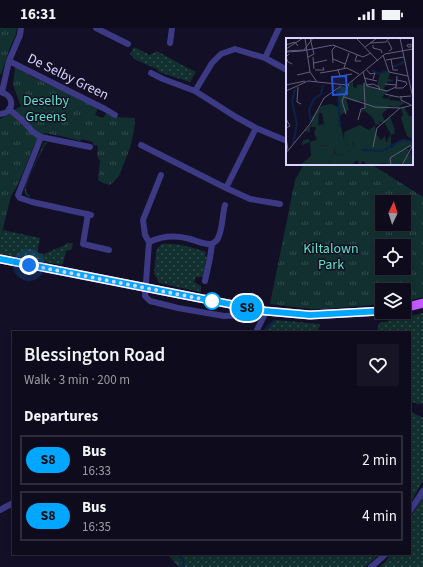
<!DOCTYPE html>
<html lang="en">
<head>
<meta charset="utf-8">
<style>
	body { margin:0; font-family:"Source Sans 3",sans-serif; background:#171425; color:#f1f3f6; height:100vh; display:flex; flex-direction:column; font-size:15px; white-space:nowrap }
	* { box-sizing:border-box; margin:0 }
	p { font-size:13px; color:#9b9ba3 }
	.icon { flex:none; width:22px; height:22px; fill:none; stroke:currentColor; stroke-width:2; stroke-linecap:round; stroke-linejoin:round }
	.map { position:relative; flex:1; overflow:hidden }
	.drawer { position:absolute; left:12px; top:303px; width:399px; height:224px; display:flex; flex-direction:column; background:#0e0b1c; border-radius:0px; box-shadow:0 2px 6px #0003,0 0 0 1px #2e2b3b }
	.drawer>* { flex:none }
	.badge { padding:0 8px; border-radius:13px; font-size:14px; line-height:26px }
	.needle { width:26px; rotate:4deg }
	.controls { position:absolute; left:375px; top:167px; display:grid; gap:8px }
	.controls a { display:grid; place-items:center; width:36px; height:36px; border-radius:0px; background:#0e0b1c; box-shadow:0 2px 6px #0003,0 0 0 1px #2e2b3b; font-size:20px }
	.you { position:absolute; width:20px; height:20px; margin:-10px; border:3px solid #fff; border-radius:50%; background:#1a73e8; box-shadow:0 0 0 6px #1a73e833 }
	.map>.badge { position:absolute; translate:-50% -50%; box-shadow:0 0 0 2px #fff }
	h2 { padding:0 12px; font-size:15px; line-height:36px }
	.round { display:grid; place-items:center; flex:none; width:42px; height:42px; border-radius:0px; background:#171425 }
	.headline { display:flex; align-items:center; justify-content:space-between; height:68px; padding:0 12px }
	h1 { font-size:19px; font-weight:600; line-height:30px }
	ul { padding:0; list-style:none }
	li { display:flex; align-items:center; gap:12px; height:50px; margin:0 8px 6px; padding:0 4px; border:2px solid #2e2b3b; border-radius:0px }
	li div { flex:1 }
	li b { display:block; font-size:15px }
	li em { font-style:normal }
	li .badge { min-width:44px; font-weight:700; text-align:center }
	.status { display:flex; justify-content:space-between; align-items:center; height:28px; padding:0 20px; background:#0e0b1c; direction:ltr }
	.status svg { height:11px; fill:currentColor }
	.map>svg:first-child { display:block }
	.grass { fill:url(#grass-dots) }
	.forest { fill:url(#forest-crowns) }
	.park { fill:url(#park-tufts); fill-rule:evenodd }
	.lines { fill:none; stroke-linecap:round; stroke-linejoin:round }
	.stream { stroke:#0c2248; stroke-width:2 }
	.street { stroke:#3d3a85; stroke-width:6 }
	.primary { stroke:#c25bff; stroke-width:9 }
	.line-casing { stroke:#fff; stroke-width:9 }
	.line { stroke:#00a6ff; stroke-width:6 }
	.walk { stroke:#d9d4ff; stroke-width:4; stroke-dasharray:0 7.2 }
	.stop-dot { fill:#fff; stroke:#00a6ff; stroke-width:2 }
	.labels { text-anchor:middle; dominant-baseline:central; stroke-width:3; stroke-linejoin:round; paint-order:stroke }
	.street-label { font-size:14px; fill:#d9d4ff; stroke:#130f26 }
	.park-label { font-size:14px; fill:#5fe0c0; stroke:#130f26 }
	.inset-river { fill:none; stroke:#0c2248; stroke-width:2 }
	.inset-road { fill:none; stroke:#625e7d; stroke-width:1 }
	.view { fill:#2655da; fill-opacity:0.15; stroke:#2655da; stroke-width:2 }
	.inset-edge { fill:none; stroke:#d9d4ff; stroke-width:2 }
</style>
</head>
<body>
<div class="status"><b>16:31</b><svg viewBox="0 0 49 12"><path d="M0 12V9h3v3zM5 12V6h3v6zM10 12V3h3v9zM15 12V0h3v12zM26 1h20v11H26zM47 4h2v5h-2z"/></svg></div>
<div class="map">
<svg width="423" height="539" viewBox="0 0 423 539">
	<defs>
		<pattern id="grass-dots" width="8" height="8" patternUnits="userSpaceOnUse"><rect width="8" height="8" fill="#12302f"/><path d="M2 2h.1M6 6h.1" fill="none" stroke="#344d4e" stroke-width="1.8" stroke-linecap="round"/></pattern>
		<pattern id="forest-crowns" width="20" height="18" patternUnits="userSpaceOnUse"><rect width="20" height="18" fill="#12302f"/><path d="M2 6a3 3 0 1 1 6 0M12 15a3 3 0 1 1 6 0" fill="none" stroke="#344d4e"/></pattern>
		<pattern id="park-tufts" width="24" height="20" patternUnits="userSpaceOnUse"><rect width="24" height="20" fill="#12302f"/><path d="M3 7l-1-3M5 7V3M7 7l1-3M15 17l-1-3M17 17v-4M19 17l1-3" fill="none" stroke="#344d4e"/></pattern>
	</defs>
	<rect width="100%" height="100%" fill="#130f26"/>
	<path class="grass" d="M 134,19 L 150,27 L 157,23 L 182,37 L 196,44 L 190,54 L 159,44 L 157,41 L 136,32 L 130,26 Z
		M 47,114 L 47,115 L 45,117 C 41,125 26,153 26,161 C 26,164 28,167 31,169 L 30,169 C 23,167 24,162 26,156 L 44,115 Z
		M 3,202 L 40,210 L 37,225 L 44,226 L 65,217 L 66,215 L 73,215 L 72,221 L 66,223 L 63,236 L 62,236 L 62,237 L 0,226 L 0,213 Z
		M 162,216 C 180,215 189,219 206,224 L 205,228 L 207,229 L 203,249 L 196,249 L 194,254 L 201,258 L 201,264 L 159,255 L 157,250 L 154,246 L 156,224 L 157,221 Z
		M 423,285 L 423,375 L 418,376 L 410,373 L 410,304 L 377,304 L 379,295 Z
		M 276,292 L 320,296 L 320,298 L 316,304 L 264,304 Z
		M 410,383 L 423,390 L 423,452 L 410,476 Z
		M 423,468 L 423,539 L 380,539 L 387,532 L 390,526 L 410,526 L 410,491 Z
		M 176,526 L 380,526 L 365,539 L 183,539 L 182,534 Z"/>
	<path class="forest" d="M 167,526 L 176,526 L 182,534 L 183,539 L 179,539 Z"/>
	<path class="park" d="M 0,0 L 17,0 L 16,6 L 9,22 L 2,44 L 0,47 Z
		M 15,40 L 17,40 L 31,48 L 97,79 L 97,83 L 95,87 L 103,90 L 107,84 L 113,89 L 135,90 L 134,103 L 130,120 L 119,148 L 110,157 L 103,155 L 98,152 L 100,133 L 97,128 L 98,118 L 93,117 L 93,114 L 82,111 L 80,113 L 61,108 L 44,105 L 35,115 L 23,145 L 16,160 L 11,168 L 0,213 L 0,91 L 21,78 L 13,57 Z
		M 304,136 L 371,136 L 423,169 L 423,269 L 404,274 L 404,262 L 382,262 L 382,276 L 325,281 L 311,281 L 270,276 L 289,182 L 295,152 ZM 382,174 L 404,174 L 404,196 L 382,196 ZM 382,218 L 404,218 L 404,240 L 382,240 Z"/>
	<g class="lines">
		<path class="stream" d="M 262,304 L 275,292
			M 179,526 L 183,532 L 184,539"/>
		<path class="street" d="M 96,0 L 128,16
			M 170,15 L 172,0
			M 265,30 L 279,0
			M 9,33 L 105,81 L 115,87
			M 151,45 L 163,51 L 195,63 L 236,89 L 256,100 L 287,113
			M 195,63 L 212,35 L 221,26 L 235,21 L 265,30 L 287,42
			M 0,64 C 15,67 15,84 0,86
			M 2,64 L 9,33 L 20,7 L 21,0
			M 9,81 L 22,92 L 33,104 L 41,109 L 90,119
			M 41,109 L 18,167 L 20,170 L 32,174 L 91,187
			M 141,117 L 226,160 L 250,171 L 280,176
			M 161,147 L 143,192 L 145,207 L 149,214 L 145,268 L 150,273 L 178,280 L 224,288 L 242,287 L 246,284 L 247,280
			M 226,160 L 256,100
			M 88,186 L 83,216 L 109,222
			M 149,214 C 162,208 176,207 190,211 C 197,213 204,217 212,216 C 213,215 215,214 217,212 C 223,203 222,187 225,177
			M 205,253 L 210,230 L 212,216
			M 256,304 L 264,288 L 265,283
			M 0,482 L 13,475
			M 410,483 L 423,463
			M 371,539 L 386,526"/>
		<path class="primary" d="M 0,231 L 265,283 L 310,287 L 382,283
			M 404,280 L 423,275"/>
	</g>
	<g class="lines">
		<defs>
			<path id="line" d="M 0,231 L 265,283 L 310,287 L 382,283"/>
		</defs>
		<use href="#line" class="line-casing"/>
		<use href="#line" class="line"/>
		<path class="walk" d="M 29,237 L 212,273"/>
	</g>
	<circle class="stop-dot" cx="212" cy="273" r="8"/>
	<g class="labels">
		<g class="street-label">
			<text transform="translate(68 49) rotate(26)">De Selby Green</text>
		</g>
		<g class="park-label">
			<text x="46" y="73">Deselby<tspan x="46" dy="16">Greens</tspan></text>
			<text x="331" y="221">Kiltalown<tspan x="331" dy="16">Park</tspan></text>
		</g>
	</g>
	<g transform="translate(286 10)">
		<rect width="127" height="127" fill="#130f26"/>
		<path d="M 67,42 L 67,49 L 70,50 L 72,46 L 77,47 L 78,43 L 83,49 L 105,53 L 100,54 L 96,60 L 102,61 L 104,57 L 110,59 L 104,59 L 103,62 L 120,64 L 112,69 L 102,68 L 105,70 L 101,71 L 96,76 L 99,83 L 104,79 L 108,89 L 109,95 L 105,97 L 105,110 L 116,102 L 127,103 L 126,109 L 119,111 L 123,111 L 122,118 L 125,114 L 126,127 L 115,125 L 114,127 L 101,127 L 100,125 L 81,127 L 77,123 L 74,127 L 71,122 L 65,127 L 47,127 L 42,124 L 49,115 L 48,110 L 44,110 L 43,107 L 34,108 L 28,95 L 30,89 L 24,89 L 24,94 L 18,93 L 26,86 L 26,79 L 30,75 L 33,75 L 32,87 L 38,86 L 36,75 L 29,75 L 35,68 L 45,66 L 52,69 L 53,74 L 53,57 L 50,54 L 55,48 L 62,50 ZM 60,60 L 69,64 L 79,63 L 79,71 L 74,74 L 79,73 L 87,80 L 90,87 L 83,92 L 74,87 L 58,94 L 61,109 L 67,104 L 69,109 L 54,118 L 49,115 L 53,113 L 58,103 L 53,78 L 63,72 ZM 93,84 L 98,84 L 105,96 L 100,105 L 99,98 L 95,102 L 91,97 L 89,89 L 91,86 L 94,87 Z" fill="#12302f" fill-rule="evenodd"/>
		<path d="M 58,94 L 61,109 L 66,104 L 69,109 L 54,118 L 49,115 L 57,105 ZM 23,101 L 24,104 L 32,101 L 34,108 L 44,107 L 48,110 L 48,116 L 42,124 L 48,127 L 14,127 L 25,118 L 24,104 L 16,107 L 17,102 Z" fill="#12302f"/>
		<path d="M 100,33 L 104,35 L 102,41 L 109,42 L 101,44 L 97,52 L 91,47 L 92,43 L 94,36 ZM 118,69 L 123,78 L 127,78 L 127,102 L 121,98 L 115,80 L 117,77 L 115,70 Z" fill="#12302f"/>
		<path class="inset-river" d="M 107,29 L 119,24M 86,32 L 93,36 L 100,33M 25,83 L 23,72 L 28,61 L 35,56 L 37,47M 54,89 L 52,55 L 54,51M 7,106 L 11,86 L 6,63 L 9,51M 76,112 L 96,113 L 116,102 L 127,103"/>
		<path class="inset-road" d="M 19,0 L 24,34M 70,0 L 92,23M 114,0 L 122,38M 102,3 L 106,11 L 103,13M 84,5 L 100,4 L 103,0M 0,7 L 9,4 L 12,8M 87,7 L 87,10 L 95,12 L 96,15M 79,9 L 91,0M 122,9 L 121,7 L 125,6 L 125,9 L 122,9M 0,11 L 17,0M 0,13 L 18,12 L 27,0M 16,13 L 47,7 L 77,19 L 85,15M 0,14 L 16,13M 3,16 L 0,19 L 2,24 L 6,26M 71,17 L 69,23 L 75,23M 97,17 L 103,34 L 122,38M 22,19 L 28,16 L 24,0M 27,19 L 28,31M 47,21 L 59,26M 105,21 L 107,32 L 112,32M 100,22 L 118,19M 28,25 L 41,22M 47,25 L 46,12 L 50,8M 58,30 L 63,15M 29,32 L 38,32 L 37,29M 51,32 L 61,30 L 73,36M 52,32 L 54,38 L 66,36M 81,32 L 84,36 L 89,35 L 87,41M 24,34 L 31,44M 77,34 L 81,48 L 101,53 L 110,49 L 111,38M 34,35 L 52,32M 11,37 L 24,34M 122,38 L 127,60M 78,40 L 91,43M 99,46 L 111,47M 0,47 L 19,43M 80,47 L 87,46 L 93,49 L 94,52M 12,49 L 11,64 L 15,66M 109,50 L 117,50 L 121,46 L 120,44 L 111,42M 0,53 L 22,43 L 61,47 L 99,16 L 127,11M 99,56 L 112,59M 115,58 L 115,62 L 125,67M 58,59 L 89,69 L 115,70 L 127,67M 112,59 L 125,58M 60,76 L 56,63 L 63,46M 0,81 L 4,88 L 0,90M 72,82 L 75,71 L 79,70 L 78,45M 0,99 L 2,112M 87,109 L 91,90 L 114,70M 0,115 L 24,86 L 38,60 L 55,48M 105,127 L 104,120 L 125,107M 116,127 L 127,107"/>
		<path class="view" d="M 60,38 L 61,56 L 47,57 L 46,39 Z"/>
		<rect width="127" height="127" class="inset-edge"/>
	</g>
</svg>
<div class="controls">
<a><svg class="needle" viewBox="-14 -14 28 28"><path d="M0-13l5 13h-10z" fill="#e53935"/><path d="M0 13l5-13h-10z" fill="#9b9ba3"/></svg></a>
<a><svg class="icon" aria-label="locate" viewBox="0 0 24 24"><circle cx="12" cy="12" r="6"/><path d="M12 2v4M12 18v4M2 12h4M18 12h4"/></svg></a>
<a><svg class="icon" aria-label="layers" viewBox="0 0 24 24"><path d="M12 4l9 5-9 5-9-5zM3 14l9 5 9-5"/></svg></a>
</div>
<div class="you" style="left:29px;top:237px"></div>
<b class="badge" style="left:247px;top:280px;background:#00a6ff;color:#111">S8</b>
<section class="drawer">
<div class="headline"><div><h1>Blessington Road</h1><p>Walk · 3 min · 200 m</p></div><a class="round"><svg class="icon" aria-label="heart" viewBox="0 0 24 24"><path d="M12 20l-8-8c-3-5 5-10 8-4 3-6 11-1 8 4z"/></svg></a></div>
<h2>Departures</h2>
<ul>
<li><span class="badge" style="background:#00a6ff;color:#111">S8</span><div><b>Bus</b><p>16:33</p></div><em>2 min</em></li>
<li><span class="badge" style="background:#00a6ff;color:#111">S8</span><div><b>Bus</b><p>16:35</p></div><em>4 min</em></li>
</ul>
</section>
</div>
</body>
</html>
